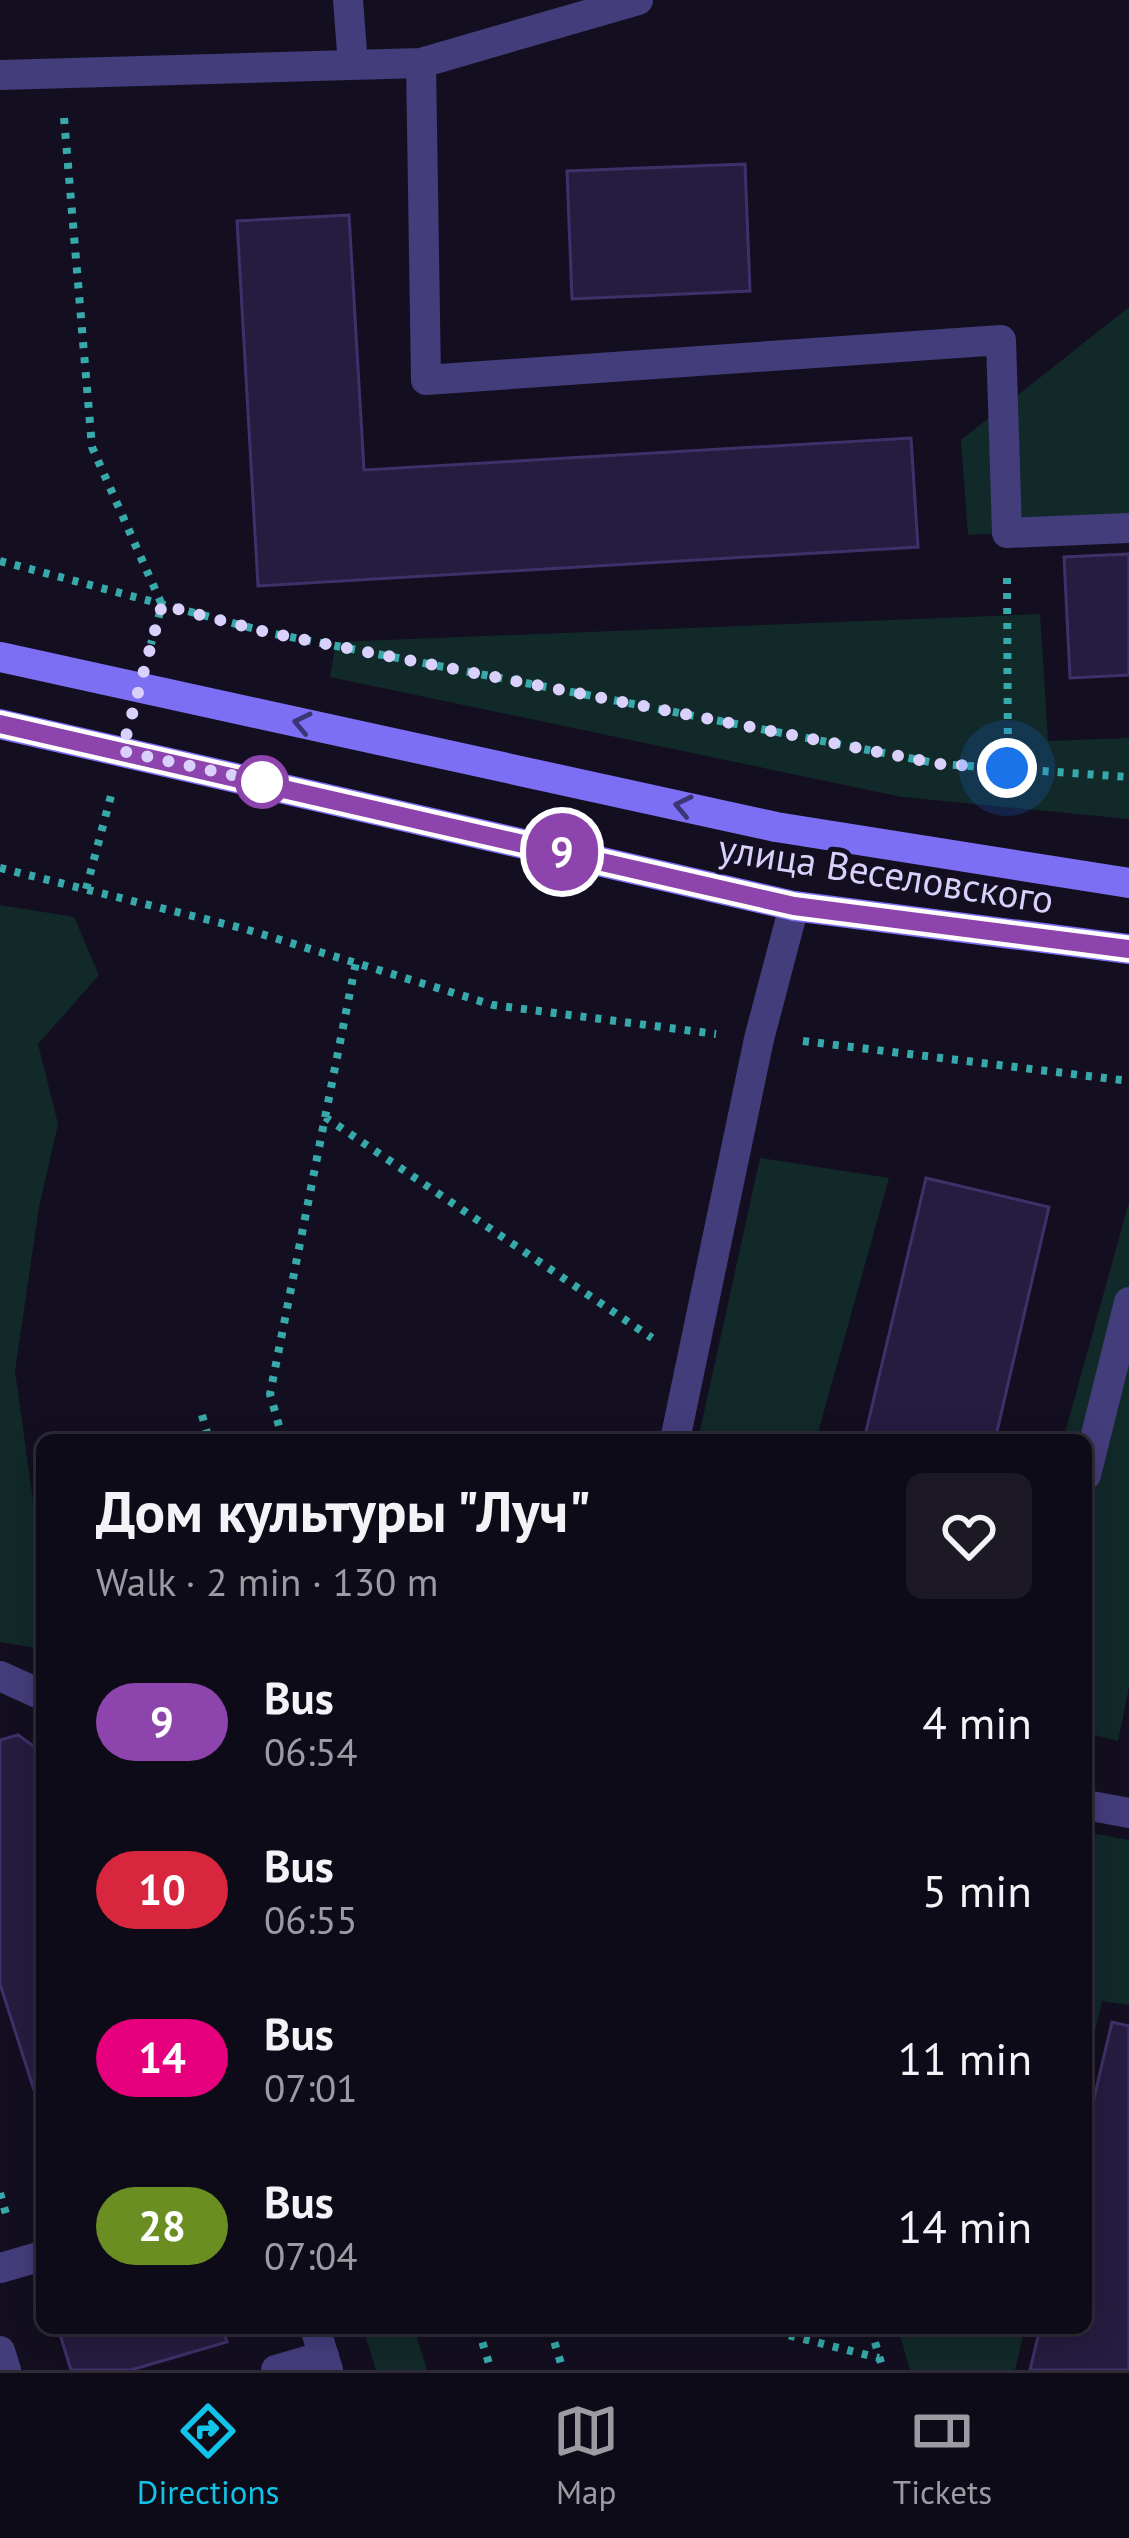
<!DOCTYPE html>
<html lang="en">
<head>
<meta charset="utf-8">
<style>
	body { margin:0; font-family:"PT Sans",sans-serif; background:#1c1925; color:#f1f3f6; height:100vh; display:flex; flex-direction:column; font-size:45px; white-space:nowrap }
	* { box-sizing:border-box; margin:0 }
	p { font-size:39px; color:#9b9ba2 }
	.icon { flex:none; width:66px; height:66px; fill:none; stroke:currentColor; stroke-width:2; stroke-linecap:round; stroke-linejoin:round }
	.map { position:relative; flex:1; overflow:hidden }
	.sheet { position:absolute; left:36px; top:1434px; width:1056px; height:900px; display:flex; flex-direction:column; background:#0e0b18; border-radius:18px; box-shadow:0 6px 30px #0003,0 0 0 3px #2e2b37 }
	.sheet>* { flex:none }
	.badge { padding:0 24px; border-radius:39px; font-size:42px; line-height:78px }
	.you { position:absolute; width:60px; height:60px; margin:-30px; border:9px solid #fff; border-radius:50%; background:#1a73e8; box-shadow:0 0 0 18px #1a73e833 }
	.map>.badge { position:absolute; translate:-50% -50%; box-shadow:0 0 0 6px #fff }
	.round { display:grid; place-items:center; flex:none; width:126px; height:126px; border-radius:18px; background:#1c1925 }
	.overview { display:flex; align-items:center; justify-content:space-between; height:204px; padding:0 60px }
	h1 { font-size:57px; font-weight:600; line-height:90px }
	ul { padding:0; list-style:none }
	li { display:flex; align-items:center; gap:36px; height:168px; padding:0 60px }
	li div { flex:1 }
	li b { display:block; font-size:45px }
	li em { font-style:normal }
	li .badge { min-width:132px; font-weight:700; text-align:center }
	.dock { display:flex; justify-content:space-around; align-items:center; height:168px; border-top:3px solid #2e2b37; background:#0e0b18; font-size:33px; color:#9b9ba2 }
	.dock a { display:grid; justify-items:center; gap:6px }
	.dock .current { color:#11c3e8 }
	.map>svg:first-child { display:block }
	.green { fill:#122929 }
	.building { fill:#261c40; stroke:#3f306a; stroke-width:3 }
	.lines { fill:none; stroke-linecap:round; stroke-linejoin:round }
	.path { stroke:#37a9aa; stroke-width:8; stroke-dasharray:6 9; stroke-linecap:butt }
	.service { stroke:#443d7c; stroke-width:30 }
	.minor { stroke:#443d7c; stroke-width:30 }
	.secondary { stroke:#7c6ff4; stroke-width:30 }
	.oneway { stroke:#3d3575 }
	.line-casing { stroke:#fff; stroke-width:27 }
	.line { stroke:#8e44ad; stroke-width:18 }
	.walk { stroke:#d9d1fc; stroke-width:12; stroke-dasharray:0 21.6 }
	.stop-dot { fill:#fff; stroke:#8e44ad; stroke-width:6 }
	.labels { text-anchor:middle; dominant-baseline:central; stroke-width:10; stroke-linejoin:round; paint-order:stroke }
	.street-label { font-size:39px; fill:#d9d1fc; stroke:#130f20 }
</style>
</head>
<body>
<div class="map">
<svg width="1129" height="2370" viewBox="0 0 1129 2370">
	<rect width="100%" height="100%" fill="#130f20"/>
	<path class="green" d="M 1129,307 L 1129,526 L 968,535 L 961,440 Z
		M 1040,614 L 1048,741 L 1129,738 L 1129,819 L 902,797 L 330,677 L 336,642 Z
		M 0,905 L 74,917 L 99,975 L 38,1044 L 58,1124 L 39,1207 L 15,1371 L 42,1566 L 42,1649 L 0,1642 Z
		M 760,1158 L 889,1178 L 816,1440 L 698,1440 Z
		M 1129,1202 L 1129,1687 L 1118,1741 L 1086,1733 L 1086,1440 L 1063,1440 Z
		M 1086,1832 L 1129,1840 L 1129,2005 L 1102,2001 L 1086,2068 Z
		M 363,2328 L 414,2328 L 427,2370 L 376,2370 Z
		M 898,2328 L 1025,2328 L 1015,2370 L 910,2370 Z"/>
	<path class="building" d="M 745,164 L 750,291 L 572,299 L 567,171 Z
		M 349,215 L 364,470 L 911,438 L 918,547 L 258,586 L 237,221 Z
		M 1129,554 L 1129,675 L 1070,678 L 1064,557 Z
		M 926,1178 L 1049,1207 L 995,1440 L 864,1440 Z
		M 18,1735 L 42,1752 L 42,2115 L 0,1984 L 0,1740 Z
		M 1112,2022 L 1129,2026 L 1129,2370 L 1030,2370 L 1040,2328 L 1086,2328 L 1086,2132 Z
		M 58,2328 L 223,2328 L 227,2342 L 131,2370 L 71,2370 Z"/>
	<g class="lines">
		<path class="path" d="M 64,118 L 92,447 L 162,605 L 151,644
			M 0,561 L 270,633 L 940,764 L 1129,777
			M 1007,578 L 1008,768
			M 0,868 L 245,929 L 493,1005 L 716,1034
			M 86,889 L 112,792
			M 803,1041 L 1129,1081
			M 325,1117 L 652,1338
			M 202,1415 L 209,1440
			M 283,1440 L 270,1394 L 356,962
			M 0,2193 L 8,2221
			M 478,2328 L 491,2370
			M 550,2328 L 563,2370
			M 760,2328 L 879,2358
			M 871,2328 L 883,2370"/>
		<path class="service" d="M 348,0 L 353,65
			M 421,63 L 638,0
			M 0,75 L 421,63 L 426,380 L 1001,340 L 1007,533 L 1129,528
			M 675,1440 L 759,1039 L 794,906
			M 1086,1475 L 1129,1302
			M 0,1676 L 42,1695
			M 1086,1805 L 1129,1813
			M 0,2268 L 42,2256
			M 0,2351 L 6,2370
			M 276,2370 L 324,2356"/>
		<path class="minor" d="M 315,2328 L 328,2370"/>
		<path class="secondary" d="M 0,657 L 776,827 L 1129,883
			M 0,724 L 794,906 L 1129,949"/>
	</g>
	<defs><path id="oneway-chevron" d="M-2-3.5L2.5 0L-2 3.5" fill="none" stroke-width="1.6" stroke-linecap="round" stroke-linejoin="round" transform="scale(3)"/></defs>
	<g class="oneway">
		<use href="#oneway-chevron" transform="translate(302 723) rotate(-168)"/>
		<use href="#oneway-chevron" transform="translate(683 806) rotate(-168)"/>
	</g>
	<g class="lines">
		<defs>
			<path id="line" d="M 0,724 L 794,906 L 1129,949"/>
		</defs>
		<use href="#line" class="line-casing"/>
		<use href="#line" class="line"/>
		<path class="walk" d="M 262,782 L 268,783 L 122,751 L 162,605 L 270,633 L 940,764 L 1007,768"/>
	</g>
	<circle class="stop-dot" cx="262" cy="782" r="24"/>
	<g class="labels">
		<g class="street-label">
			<text transform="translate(886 873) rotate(9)">улица Веселовского</text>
		</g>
	</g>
</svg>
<div class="you" style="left:1007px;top:768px"></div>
<b class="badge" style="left:562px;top:852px;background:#8e44ad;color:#fff">9</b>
<section class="sheet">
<div class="overview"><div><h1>Дом культуры &quot;Луч&quot;</h1><p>Walk · 2 min · 130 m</p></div><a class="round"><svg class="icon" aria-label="heart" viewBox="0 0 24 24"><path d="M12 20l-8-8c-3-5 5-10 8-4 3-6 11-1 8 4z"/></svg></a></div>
<ul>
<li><span class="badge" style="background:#8e44ad;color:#fff">9</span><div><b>Bus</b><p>06:54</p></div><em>4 min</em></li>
<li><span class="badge" style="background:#d7263d;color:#fff">10</span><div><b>Bus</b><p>06:55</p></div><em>5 min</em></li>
<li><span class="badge" style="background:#e6007e;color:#fff">14</span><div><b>Bus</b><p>07:01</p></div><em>11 min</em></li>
<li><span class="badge" style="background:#6b8e23;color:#fff">28</span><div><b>Bus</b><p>07:04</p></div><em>14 min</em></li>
</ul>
</section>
</div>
<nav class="dock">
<a class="current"><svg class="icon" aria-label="directions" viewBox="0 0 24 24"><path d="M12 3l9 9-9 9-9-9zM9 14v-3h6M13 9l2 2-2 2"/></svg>Directions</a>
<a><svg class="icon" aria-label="map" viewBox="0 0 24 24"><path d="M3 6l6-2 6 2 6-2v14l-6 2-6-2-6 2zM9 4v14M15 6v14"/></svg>Map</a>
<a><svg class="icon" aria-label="tickets" viewBox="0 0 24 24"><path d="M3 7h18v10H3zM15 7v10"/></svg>Tickets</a>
</nav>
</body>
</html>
